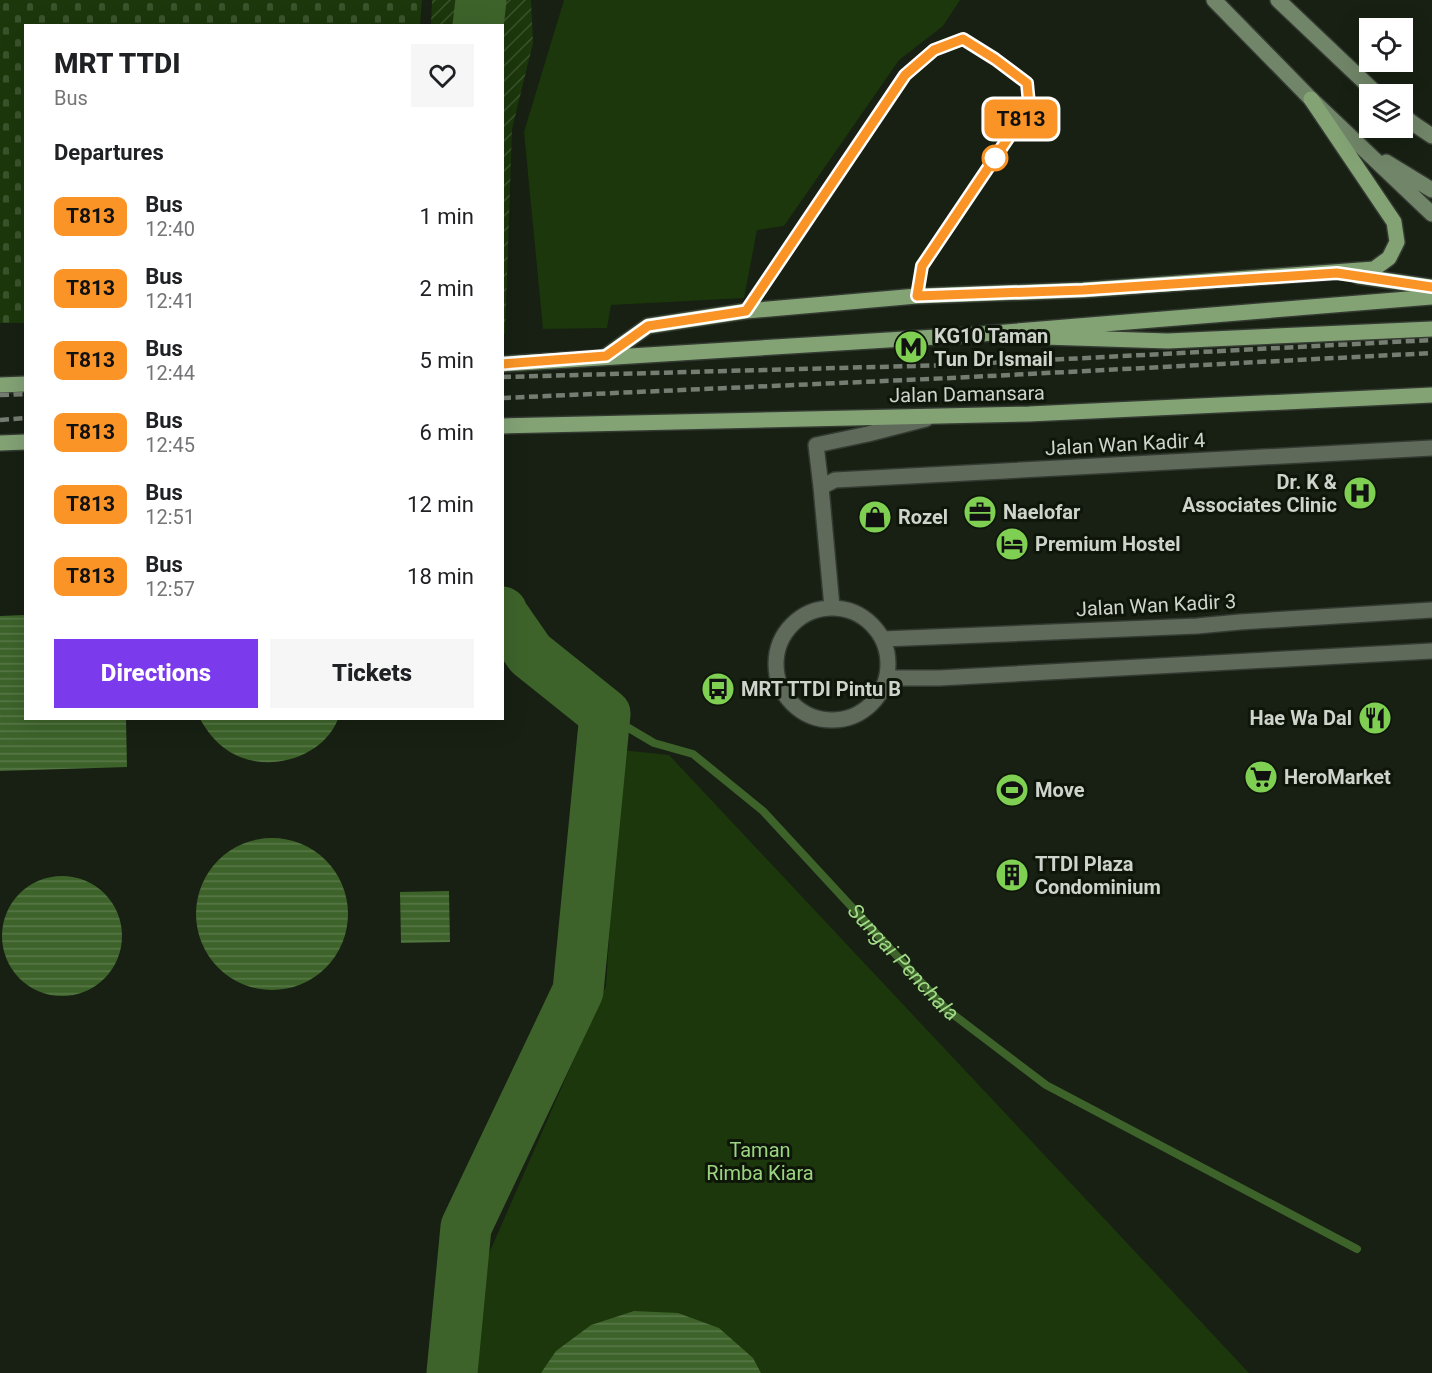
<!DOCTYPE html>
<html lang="en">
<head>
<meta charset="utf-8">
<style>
	body { margin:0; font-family:Roboto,sans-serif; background:#f6f6f6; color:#202124; height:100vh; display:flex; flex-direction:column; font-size:22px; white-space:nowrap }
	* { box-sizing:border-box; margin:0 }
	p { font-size:20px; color:#757577 }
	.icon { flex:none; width:33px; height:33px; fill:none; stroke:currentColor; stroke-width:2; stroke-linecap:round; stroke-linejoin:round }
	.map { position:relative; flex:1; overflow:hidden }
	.details { position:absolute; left:24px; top:24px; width:480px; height:696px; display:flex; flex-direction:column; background:#fff; border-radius:0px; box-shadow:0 6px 24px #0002 }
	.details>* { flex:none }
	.badge { padding:0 12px; border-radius:9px; font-size:21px; line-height:39px }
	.buttons { position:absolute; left:1359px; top:18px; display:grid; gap:12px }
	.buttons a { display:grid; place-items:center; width:54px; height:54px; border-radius:0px; background:#fff; box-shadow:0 6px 24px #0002; font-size:30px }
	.map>.badge { position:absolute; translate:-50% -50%; box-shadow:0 0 0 3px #fff }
	h2 { padding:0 30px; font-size:22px; line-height:54px }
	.round { display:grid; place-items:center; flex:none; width:63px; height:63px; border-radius:0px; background:#f6f6f6 }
	.head { display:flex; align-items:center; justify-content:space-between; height:102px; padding:0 30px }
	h1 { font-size:28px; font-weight:800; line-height:45px }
	.button { display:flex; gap:12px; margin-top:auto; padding:12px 30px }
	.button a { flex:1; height:69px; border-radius:0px; background:#7c3aed; color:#fff; font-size:24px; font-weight:800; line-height:69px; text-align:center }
	.button a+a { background:#f6f6f6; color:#202124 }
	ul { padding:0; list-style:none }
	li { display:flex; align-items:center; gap:18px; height:72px; padding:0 30px }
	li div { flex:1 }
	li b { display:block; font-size:22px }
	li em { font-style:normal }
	li .badge { min-width:66px; font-weight:700; text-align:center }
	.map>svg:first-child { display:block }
	.green { fill:#1b370b }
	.cemetery { fill:url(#cemetery-stones) }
	.garden { fill:url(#garden-furrows) }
	.water { fill:url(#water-rules) }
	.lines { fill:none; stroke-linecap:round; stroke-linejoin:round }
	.stream { stroke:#3d632a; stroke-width:8 }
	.river { stroke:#3d632a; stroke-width:51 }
	.street-casing { stroke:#343a32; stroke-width:18 }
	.secondary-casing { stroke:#343a32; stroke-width:18 }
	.primary-casing { stroke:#343a32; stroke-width:18 }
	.street { stroke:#5f6a5b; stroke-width:15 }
	.secondary { stroke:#718668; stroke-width:15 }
	.primary { stroke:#83a375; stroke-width:15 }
	.rail { stroke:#757c71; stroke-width:4.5; stroke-dasharray:9 4.5; stroke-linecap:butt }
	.line-casing { stroke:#fff; stroke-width:14 }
	.line { stroke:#fa9426; stroke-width:9 }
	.stop-dot { fill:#fff; stroke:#fa9426; stroke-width:3 }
	.labels { text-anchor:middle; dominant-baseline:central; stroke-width:6; stroke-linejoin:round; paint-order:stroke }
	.poi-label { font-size:20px; font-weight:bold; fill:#ced4cb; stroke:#0e160a; text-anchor:start }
	.street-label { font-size:20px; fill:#ced4cb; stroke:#0e160a }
	.park-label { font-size:20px; fill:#9cd481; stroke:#0e160a }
	.water-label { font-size:21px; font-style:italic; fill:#a2db88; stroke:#0e160a }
</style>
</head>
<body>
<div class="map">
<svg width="1432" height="1373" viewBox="0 0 1432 1373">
	<defs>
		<pattern id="cemetery-stones" width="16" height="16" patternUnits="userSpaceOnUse" patternTransform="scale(1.5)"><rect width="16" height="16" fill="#1b370b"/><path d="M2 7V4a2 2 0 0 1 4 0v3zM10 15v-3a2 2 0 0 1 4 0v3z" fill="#3b532d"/></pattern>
		<pattern id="garden-furrows" width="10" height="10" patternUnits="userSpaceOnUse" patternTransform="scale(1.5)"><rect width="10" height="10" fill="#1b370b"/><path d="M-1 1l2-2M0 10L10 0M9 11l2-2" fill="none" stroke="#3b532d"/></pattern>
		<pattern id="water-rules" width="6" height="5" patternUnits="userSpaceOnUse" patternTransform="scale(1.5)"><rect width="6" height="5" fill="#3d632a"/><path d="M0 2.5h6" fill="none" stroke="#587848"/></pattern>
	</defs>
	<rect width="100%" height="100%" fill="#172013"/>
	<path class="green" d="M 564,0 L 960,0 L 943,26 L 899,60 L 784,226 L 757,230 L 744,298 L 611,305 L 607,328 L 543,329 L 524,132 Z
		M 621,750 L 669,755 L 1249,1373 L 471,1373 L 484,1265 L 606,986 Z"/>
	<path class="cemetery" d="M 0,0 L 422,0 L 420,25 L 26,26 L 25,323 L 0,323 Z"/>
	<path class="garden" d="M 432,0 L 531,0 L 533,43 L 512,129 L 505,334 L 502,334 L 502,26 L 431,25 Z"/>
	<path class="water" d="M 25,615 L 26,718 L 126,719 L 127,767 L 0,771 L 0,616 Z
		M 200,719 L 338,719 C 322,760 263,775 227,750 C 215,742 207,731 200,719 Z
		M196 914a76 76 0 1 1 152 0a76 76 0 1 1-152 0Z
		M2 936a60 60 0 1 1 120 0a60 60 0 1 1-120 0Z
		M 449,891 L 450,942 L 401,943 L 400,892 Z
		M 634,1311 L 678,1313 L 719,1328 L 753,1358 L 761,1373 L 541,1373 L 556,1351 L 591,1325 Z"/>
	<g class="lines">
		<path class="stream" id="s1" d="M 605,714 L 654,743 L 693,754 L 763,811 L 946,1009 L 1046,1085 L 1357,1249"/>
		<path class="river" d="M 478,26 L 481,0
			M 452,1373 L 466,1227 L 578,991 L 605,714 L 530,654 L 503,615 L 502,612"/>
		<defs>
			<path id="street" d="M 821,487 L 835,480 L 1432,448
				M 832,607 L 821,487 L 816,445 L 868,434 L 926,419
				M776 664a56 56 0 1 1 112 0a56 56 0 1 1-112 0Z
				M 883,639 L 1197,626 L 1240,622 L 1432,610
				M 887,678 L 939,678 L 1432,651"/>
			<path id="secondary" d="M 1214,0 L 1311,99 L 1432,214
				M 1278,0 L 1377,94
				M 1402,115 L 1414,124 L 1432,136
				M 1386,162 L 1432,190"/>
			<path id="primary" d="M 1358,276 L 1432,287
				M 1044,337 L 1168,341 L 1432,329
				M 606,356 L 648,326 L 746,311 L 917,296 L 1083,290 L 1374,269 L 1389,258 L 1397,242 L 1394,222 L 1311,99
				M 502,364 L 969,335 L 1432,297
				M 0,385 L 26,384
				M 502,426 L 1029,414 L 1432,395
				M 0,443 L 26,442"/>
		</defs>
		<use href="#street" class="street-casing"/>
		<use href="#secondary" class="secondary-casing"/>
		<use href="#primary" class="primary-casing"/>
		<use href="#street" class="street"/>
		<use href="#secondary" class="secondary"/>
		<use href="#primary" class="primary"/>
		<path class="rail" d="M 502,377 L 950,365 L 1432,340
			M 0,395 L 26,394
			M 502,398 L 951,378 L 1432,353
			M 0,420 L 26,418"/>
	</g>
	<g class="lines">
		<defs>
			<path id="line" d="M 502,364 L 606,356 L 648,326 L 746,311 L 905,75 L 934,50 L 963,39 L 995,59 L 1027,83 L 1029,104 L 1021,119 L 922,266 L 917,296 L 1083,290 L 1337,273 L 1432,287"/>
		</defs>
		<use href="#line" class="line-casing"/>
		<use href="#line" class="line"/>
	</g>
	<defs>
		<symbol id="metro-disc" viewBox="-11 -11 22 22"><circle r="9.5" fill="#7fd052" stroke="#0e160a"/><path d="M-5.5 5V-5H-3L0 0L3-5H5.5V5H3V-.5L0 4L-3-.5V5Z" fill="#111"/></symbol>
		<symbol id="hospital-disc" viewBox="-11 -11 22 22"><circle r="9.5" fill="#7fd052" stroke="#0e160a"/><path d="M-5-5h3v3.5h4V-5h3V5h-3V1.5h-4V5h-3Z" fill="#111"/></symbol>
		<symbol id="office-disc" viewBox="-11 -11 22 22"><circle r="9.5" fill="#7fd052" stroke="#0e160a"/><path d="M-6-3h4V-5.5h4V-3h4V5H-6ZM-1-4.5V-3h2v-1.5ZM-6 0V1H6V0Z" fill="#111"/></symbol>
		<symbol id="shop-disc" viewBox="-11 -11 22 22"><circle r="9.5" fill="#7fd052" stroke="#0e160a"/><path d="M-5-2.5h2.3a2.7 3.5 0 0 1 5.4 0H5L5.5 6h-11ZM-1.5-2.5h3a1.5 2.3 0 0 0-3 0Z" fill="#111"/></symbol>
		<symbol id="hotel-disc" viewBox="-11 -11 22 22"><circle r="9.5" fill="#7fd052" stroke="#0e160a"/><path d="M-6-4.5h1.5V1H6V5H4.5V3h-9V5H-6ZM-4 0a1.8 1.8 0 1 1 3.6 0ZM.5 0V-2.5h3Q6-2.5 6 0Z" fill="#111"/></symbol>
		<symbol id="bus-disc" viewBox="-11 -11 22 22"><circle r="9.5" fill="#7fd052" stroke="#0e160a"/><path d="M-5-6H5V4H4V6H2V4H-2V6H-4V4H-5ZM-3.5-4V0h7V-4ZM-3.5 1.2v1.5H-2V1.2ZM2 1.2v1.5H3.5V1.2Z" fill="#111"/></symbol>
		<symbol id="restaurant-disc" viewBox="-11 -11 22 22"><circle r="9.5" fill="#7fd052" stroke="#0e160a"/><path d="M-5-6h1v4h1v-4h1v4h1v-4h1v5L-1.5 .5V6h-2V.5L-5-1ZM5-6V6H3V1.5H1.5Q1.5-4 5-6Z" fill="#111"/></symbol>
		<symbol id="supermarket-disc" viewBox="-11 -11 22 22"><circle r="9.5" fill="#7fd052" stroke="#0e160a"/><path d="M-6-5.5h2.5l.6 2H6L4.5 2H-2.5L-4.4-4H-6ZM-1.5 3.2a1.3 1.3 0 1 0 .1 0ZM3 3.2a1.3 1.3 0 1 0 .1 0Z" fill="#111"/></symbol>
		<symbol id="stadium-disc" viewBox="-11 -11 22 22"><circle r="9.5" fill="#7fd052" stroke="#0e160a"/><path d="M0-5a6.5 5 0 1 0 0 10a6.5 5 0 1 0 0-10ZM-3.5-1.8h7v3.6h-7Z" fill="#111"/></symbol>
		<symbol id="building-disc" viewBox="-11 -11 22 22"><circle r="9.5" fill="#7fd052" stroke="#0e160a"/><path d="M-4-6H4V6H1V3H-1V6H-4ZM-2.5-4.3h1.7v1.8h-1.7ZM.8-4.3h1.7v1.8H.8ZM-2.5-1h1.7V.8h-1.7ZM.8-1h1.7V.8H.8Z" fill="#111"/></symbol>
	</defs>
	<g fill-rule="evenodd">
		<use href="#metro-disc" x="892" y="328" width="38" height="38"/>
		<use href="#hospital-disc" x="1341" y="474" width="38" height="38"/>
		<use href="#office-disc" x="961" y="493" width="38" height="38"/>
		<use href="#shop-disc" x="856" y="498" width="38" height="38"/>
		<use href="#hotel-disc" x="993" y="525" width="38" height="38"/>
		<use href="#bus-disc" x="699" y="670" width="38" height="38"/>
		<use href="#restaurant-disc" x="1356" y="699" width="38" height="38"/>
		<use href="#supermarket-disc" x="1242" y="758" width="38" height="38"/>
		<use href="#stadium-disc" x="993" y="771" width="38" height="38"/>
		<use href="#building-disc" x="993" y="856" width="38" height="38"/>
	</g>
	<circle class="stop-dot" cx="995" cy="158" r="12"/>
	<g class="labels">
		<g class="poi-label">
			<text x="934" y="336">KG10 Taman<tspan x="934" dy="23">Tun Dr Ismail</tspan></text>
			<text x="1337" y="482" text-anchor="end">Dr. K &amp;<tspan x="1337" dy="23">Associates Clinic</tspan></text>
			<text x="1003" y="512">Naelofar</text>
			<text x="898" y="517">Rozel</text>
			<text x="1035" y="544">Premium Hostel</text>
			<text x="741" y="689">MRT TTDI Pintu B</text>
			<text x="1352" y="718" text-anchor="end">Hae Wa Dal</text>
			<text x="1284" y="777">HeroMarket</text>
			<text x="1035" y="790">Move</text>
			<text x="1035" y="864">TTDI Plaza<tspan x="1035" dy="23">Condominium</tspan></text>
		</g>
		<g class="street-label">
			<text transform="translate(967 394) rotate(-1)">Jalan Damansara</text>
			<text transform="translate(1125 444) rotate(-3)">Jalan Wan Kadir 4</text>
			<text transform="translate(1156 605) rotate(-3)">Jalan Wan Kadir 3</text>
		</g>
		<g class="park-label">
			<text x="760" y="1150">Taman<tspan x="760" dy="23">Rimba Kiara</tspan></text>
		</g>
		<g class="water-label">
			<text stroke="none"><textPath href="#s1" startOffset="394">Sungai Penchala</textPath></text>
		</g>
	</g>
</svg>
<div class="buttons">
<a><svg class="icon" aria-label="locate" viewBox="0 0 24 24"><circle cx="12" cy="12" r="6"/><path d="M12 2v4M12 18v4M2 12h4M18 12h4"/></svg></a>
<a><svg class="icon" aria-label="layers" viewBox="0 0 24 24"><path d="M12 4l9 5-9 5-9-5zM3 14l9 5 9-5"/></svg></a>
</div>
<b class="badge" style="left:1021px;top:119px;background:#fa9426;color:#111">T813</b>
<section class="details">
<div class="head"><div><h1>MRT TTDI</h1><p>Bus</p></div><a class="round"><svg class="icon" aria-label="heart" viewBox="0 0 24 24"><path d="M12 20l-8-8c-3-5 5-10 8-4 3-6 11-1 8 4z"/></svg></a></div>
<h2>Departures</h2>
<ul>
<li><span class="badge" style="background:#fa9426;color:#111">T813</span><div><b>Bus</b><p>12:40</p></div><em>1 min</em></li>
<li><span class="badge" style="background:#fa9426;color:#111">T813</span><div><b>Bus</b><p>12:41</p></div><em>2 min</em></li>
<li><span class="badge" style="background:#fa9426;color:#111">T813</span><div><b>Bus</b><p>12:44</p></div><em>5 min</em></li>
<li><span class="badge" style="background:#fa9426;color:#111">T813</span><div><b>Bus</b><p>12:45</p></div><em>6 min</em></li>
<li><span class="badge" style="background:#fa9426;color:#111">T813</span><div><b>Bus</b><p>12:51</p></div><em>12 min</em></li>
<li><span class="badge" style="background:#fa9426;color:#111">T813</span><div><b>Bus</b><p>12:57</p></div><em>18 min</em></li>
</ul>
<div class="button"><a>Directions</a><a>Tickets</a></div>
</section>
</div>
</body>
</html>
